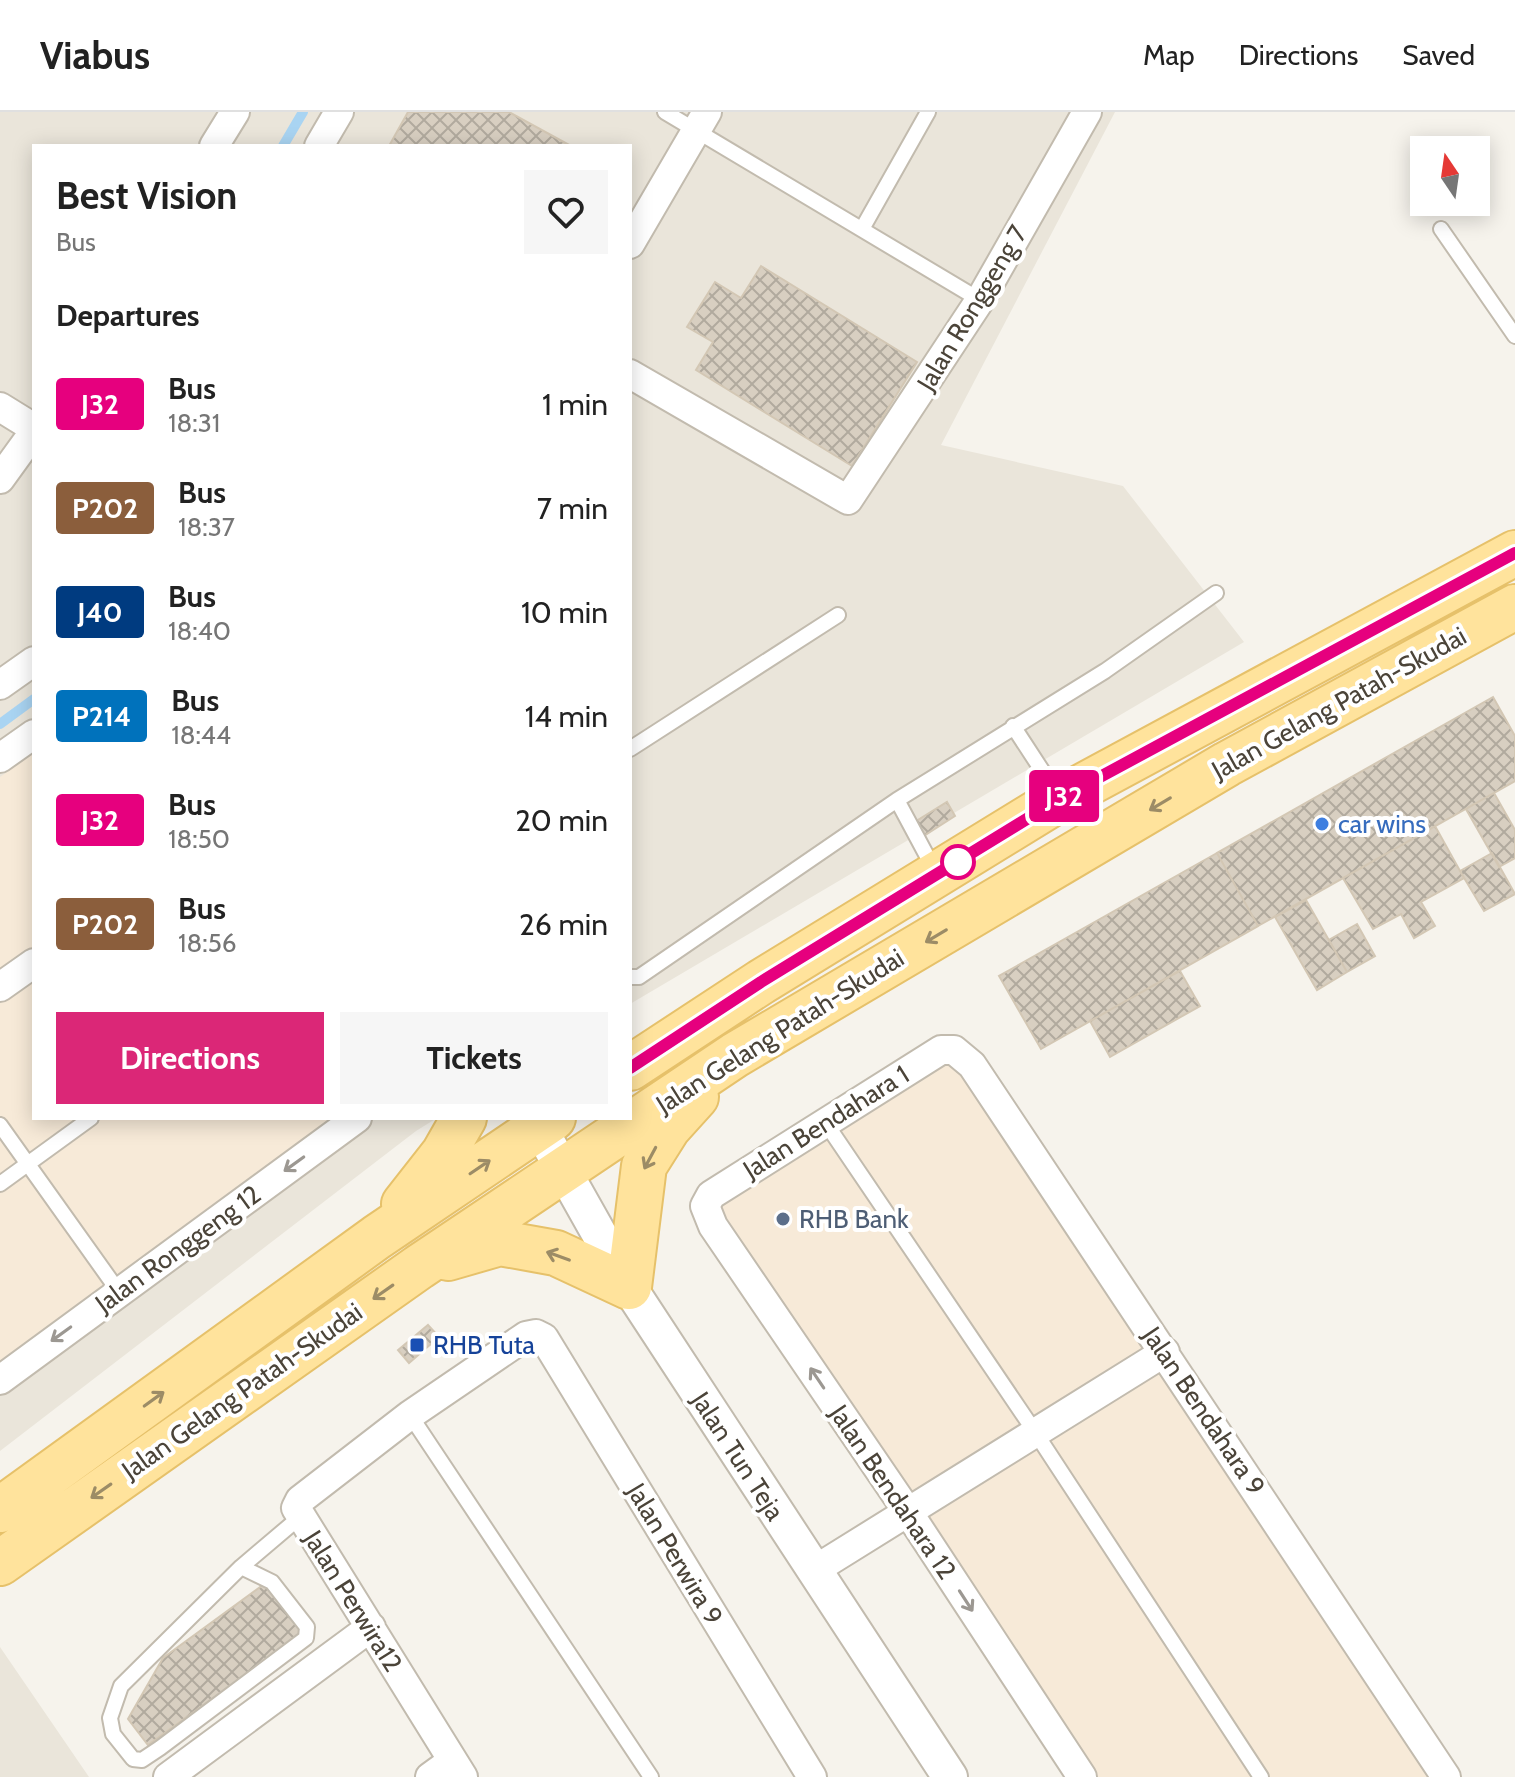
<!DOCTYPE html>
<html lang="en">
<head>
<meta charset="utf-8">
<style>
	body { margin:0; font-family:Cabin,sans-serif; background:#f6f6f6; color:#222; height:100vh; display:flex; flex-direction:column; font-size:30px; white-space:nowrap }
	* { box-sizing:border-box; margin:0 }
	p { font-size:26px; color:#767676 }
	.icon { flex:none; width:44px; height:44px; fill:none; stroke:currentColor; stroke-width:2; stroke-linecap:round; stroke-linejoin:round }
	.map { position:relative; flex:1; overflow:hidden }
	.panel { position:absolute; left:32px; top:32px; width:600px; height:976px; display:flex; flex-direction:column; background:#fff; border-radius:0px; box-shadow:0 4px 20px #0003 }
	.panel>* { flex:none }
	.badge { padding:0 16px; border-radius:6px; font-size:28px; line-height:52px }
	.needle { width:52px; rotate:347deg }
	.buttons { position:absolute; left:1410px; top:24px; display:grid; gap:16px }
	.buttons a { display:grid; place-items:center; width:80px; height:80px; border-radius:0px; background:#fff; box-shadow:0 4px 20px #0003; font-size:40px }
	.map>.badge { position:absolute; translate:-50% -50%; box-shadow:0 0 0 4px #fff }
	h2 { padding:0 24px; font-size:30px; line-height:72px }
	.round { display:grid; place-items:center; flex:none; width:84px; height:84px; border-radius:0px; background:#f6f6f6 }
	.head { display:flex; align-items:center; justify-content:space-between; height:136px; padding:0 24px }
	h1 { font-size:38px; font-weight:700; line-height:60px }
	.cta { display:flex; gap:16px; margin-top:auto; padding:16px 24px }
	.cta a { flex:1; height:92px; border-radius:0px; background:#db2777; color:#fff; font-size:32px; font-weight:700; line-height:92px; text-align:center }
	.cta a+a { background:#f6f6f6; color:#222 }
	ul { padding:0; list-style:none }
	li { display:flex; align-items:center; gap:24px; height:104px; padding:0 24px }
	li div { flex:1 }
	li b { display:block; font-size:30px }
	li em { font-style:normal }
	li .badge { min-width:88px; font-weight:700; text-align:center }
	header { display:flex; align-items:center; gap:48px; box-sizing:border-box; height:112px; padding:0 40px; background:#fff; border-bottom:2px solid #e0e0e0 }
	header strong { font-size:38px }
	nav { display:flex; gap:44px; margin-inline-start:auto; font-size:28px }
	.map>svg:first-child { display:block }
	.residential { fill:#eae5da }
	.commercial { fill:#f7ead8 }
	.lines { fill:none; stroke-linecap:round; stroke-linejoin:round }
	.stream { stroke:#a9d4f2; stroke-width:10 }
	.building { fill:url(#building-cross-hatch); stroke:#d3c7b4; stroke-width:2 }
	.service-casing { stroke:#c2bbae; stroke-width:18 }
	.minor-casing { stroke:#c2bbae; stroke-width:32 }
	.tertiary-casing { stroke:#c2bbae; stroke-width:38 }
	.primary-casing { stroke:#e6c16a; stroke-width:48 }
	.service { stroke:#fff; stroke-width:14 }
	.minor { stroke:#fff; stroke-width:28 }
	.tertiary { stroke:#fff; stroke-width:34 }
	.primary { stroke:#ffe39c; stroke-width:44 }
	.oneway { stroke:#9c8c66 }
	.oneway2 { stroke:#9c9892 }
	.line-casing { stroke:#fff; stroke-width:18 }
	.line { stroke:#e6007e; stroke-width:12 }
	.shop-dot { fill:#3f7fe0; stroke:#fff; stroke-width:3 }
	.stop-dot { fill:#fff; stroke:#e6007e; stroke-width:4 }
	.service-dot { fill:#5c6f8a; stroke:#fff; stroke-width:3 }
	.transit-dot { fill:#1a4fb4; stroke:#fff; stroke-width:3 }
	.labels { text-anchor:middle; dominant-baseline:central; stroke-width:8; stroke-linejoin:round; paint-order:stroke }
	.street-label { font-size:26px; fill:#4b4439; stroke:#fff }
	.shop-label { font-size:26px; fill:#366cbe; stroke:#fff; text-anchor:start }
	.service-label { font-size:26px; fill:#4e5e75; stroke:#fff; text-anchor:start }
	.transit-label { font-size:26px; fill:#164399; stroke:#fff; text-anchor:start }
</style>
</head>
<body>
<header>
<strong>Viabus</strong>
<nav><a>Map</a><a>Directions</a><a>Saved</a></nav>
</header>
<div class="map">
<svg width="1515" height="1665" viewBox="0 0 1515 1665">
	<defs>
		<pattern id="building-cross-hatch" width="8" height="8" patternUnits="userSpaceOnUse" patternTransform="scale(2)"><rect width="8" height="8" fill="#d8cfc1"/><path d="M0 0l8 8M0 8l8-8" fill="none" stroke="#b1aa9e"/></pattern>
	</defs>
	<rect width="100%" height="100%" fill="#f6f3ec"/>
	<path class="residential" d="M 0,0 L 1115,0 L 941,333 L 1123,374 L 1244,530 L 630,892 L 630,34 L 34,34 L 34,1006 L 437,1006 L 416,1019 L 0,1339 Z
		M 0,1535 L 89,1665 L 0,1665 Z"/>
	<path class="commercial" d="M 34,641 L 34,1006 L 335,1006 L 0,1253 L 0,665 Z
		M 945,950 L 966,965 L 1431,1665 L 1097,1665 L 718,1093 Z"/>
	<g class="lines">
		<path class="stream" d="M 283,34 L 303,0
			M 0,612 L 34,587"/>
	</g>
	<path class="building" d="M 408,0 L 509,0 L 571,34 L 389,34 Z
		M 761,154 L 917,250 L 852,354 L 696,258 L 713,230 L 687,215 L 715,170 L 741,186 Z
		M 1493,585 L 1515,624 L 1515,669 L 1258,814 L 1217,741 Z
		M 1494,681 L 1515,718 L 1515,746 L 1499,755 L 1466,697 Z
		M 947,690 L 955,704 L 922,725 L 913,711 Z
		M 1435,714 L 1464,766 L 1421,790 L 1435,814 L 1414,826 L 1401,802 L 1373,817 L 1343,766 Z
		M 1217,741 L 1258,814 L 1041,937 L 999,864 Z
		M 1492,741 L 1515,782 L 1484,799 L 1460,759 Z
		M 1306,788 L 1347,860 L 1317,878 L 1275,805 Z
		M 1357,812 L 1375,844 L 1347,860 L 1329,828 Z
		M 1180,859 L 1200,894 L 1110,945 L 1090,909 Z
		M 428,1213 L 439,1225 L 409,1251 L 398,1238 Z
		M 267,1470 L 303,1521 L 148,1633 L 128,1607 L 163,1546 Z"/>
	<g class="lines">
		<defs>
			<path id="service" d="M 665,0 L 980,188
				M 862,117 L 928,0
				M 1441,117 L 1515,224
				M 1013,614 L 1058,683
				M 630,637 L 838,503
				M 897,688 L 935,759
				M 630,865 L 639,865 L 897,688 L 1105,559 L 1216,481
				M 825,1010 L 1035,1320 L 1261,1665
				M 0,1013 L 119,1180
				M 0,1072 L 91,1006
				M 410,1303 L 651,1665
				M 241,1455 L 272,1470 L 307,1515 L 306,1526 L 160,1636 L 142,1648 L 133,1647 L 113,1622 L 110,1606 L 121,1574 L 241,1455 L 300,1405"/>
			<path id="minor" d="M 214,34 L 235,0
				M 319,34 L 339,0
				M 630,132 L 707,0
				M 630,262 L 848,388 L 980,188 L 1087,0
				M 0,295 L 34,316
				M 0,367 L 34,320
				M 0,573 L 34,549
				M 0,646 L 34,622
				M 0,875 L 34,851
				M 0,1268 L 357,1006
				M 813,1459 L 1165,1240
				M 168,1665 L 371,1515
				M 430,1665 L 452,1649
				M 463,1665 L 296,1396 L 300,1388 L 410,1303 L 526,1224 L 536,1222 L 544,1226 L 812,1665
				M 1082,1665 L 908,1400 L 713,1114 L 705,1094 L 711,1083 L 941,938 L 954,938 L 972,953 L 1446,1665"/>
			<path id="tertiary" d="M 539,1015 L 629,1175 L 950,1665"/>
			<path id="primary" d="M 630,956 L 761,870 L 1061,686 L 1515,441
				M 404,1092 L 444,1041 L 464,1006
				M 448,1146 L 500,1131 L 556,1141 L 629,1175 L 644,1054 L 668,1016 L 696,985
				M 0,1398 L 377,1125 L 553,1006
				M 0,1451 L 419,1155 L 735,943 L 1227,652 L 1515,495"/>
		</defs>
		<use href="#service" class="service-casing"/>
		<use href="#minor" class="minor-casing"/>
		<use href="#tertiary" class="tertiary-casing"/>
		<use href="#primary" class="primary-casing"/>
		<use href="#service" class="service"/>
		<use href="#minor" class="minor"/>
		<use href="#tertiary" class="tertiary"/>
		<use href="#primary" class="primary"/>
	</g>
	<defs><path id="oneway-shaft" d="M-6 0H5M1.5-3L5.5 0L1.5 3" fill="none" stroke-width="1.6" stroke-linecap="round" stroke-linejoin="round" transform="scale(2)"/></defs>
	<g class="oneway">
		<use href="#oneway-shaft" transform="translate(1160 692) rotate(149)"/>
		<use href="#oneway-shaft" transform="translate(936 824) rotate(149)"/>
		<use href="#oneway-shaft" transform="translate(650 1046) rotate(118)"/>
		<use href="#oneway-shaft" transform="translate(480 1055) rotate(-34)"/>
		<use href="#oneway-shaft" transform="translate(558 1144) rotate(-160)"/>
		<use href="#oneway-shaft" transform="translate(383 1180) rotate(145)"/>
		<use href="#oneway-shaft" transform="translate(154 1287) rotate(-36)"/>
		<use href="#oneway-shaft" transform="translate(101 1379) rotate(145)"/>
	</g>
	<g class="oneway2">
		<use href="#oneway-shaft" transform="translate(294 1052) rotate(144)"/>
		<use href="#oneway-shaft" transform="translate(61 1222) rotate(144)"/>
		<use href="#oneway-shaft" transform="translate(817 1266) rotate(-124)"/>
		<use href="#oneway-shaft" transform="translate(966 1489) rotate(57)"/>
	</g>
	<g class="lines">
		<defs>
			<path id="line" d="M 630,956 L 761,870 L 1061,686 L 1515,441"/>
		</defs>
		<use href="#line" class="line-casing"/>
		<use href="#line" class="line"/>
	</g>
	<circle class="shop-dot" cx="1322" cy="712" r="8"/>
	<circle class="stop-dot" cx="958" cy="750" r="16"/>
	<circle class="service-dot" cx="783" cy="1107" r="8"/>
	<rect class="transit-dot" x="409" y="1225" width="16" height="16" rx="4"/>
	<g class="labels">
		<g class="street-label">
			<text transform="translate(972 196) rotate(-59)">Jalan Ronggeng 7</text>
			<text transform="translate(1339 591) rotate(-29)">Jalan Gelang Patah-Skudai</text>
			<text transform="translate(780 919) rotate(-32)">Jalan Gelang Patah-Skudai</text>
			<text transform="translate(826 1010) rotate(-32)">Jalan Bendahara 1</text>
			<text transform="translate(178 1137) rotate(-36)">Jalan Ronggeng 12</text>
			<text transform="translate(242 1279) rotate(-35)">Jalan Gelang Patah-Skudai</text>
			<text transform="translate(1204 1299) rotate(56)">Jalan Bendahara 9</text>
			<text transform="translate(738 1344) rotate(57)">Jalan Tun Teja</text>
			<text transform="translate(893 1380) rotate(56)">Jalan Bendahara 12</text>
			<text transform="translate(675 1442) rotate(59)">Jalan Perwira 9</text>
			<text transform="translate(353 1489) rotate(58)">Jalan Perwira12</text>
		</g>
		<g class="shop-label">
			<text x="1338" y="712">car wins</text>
		</g>
		<g class="service-label">
			<text x="799" y="1107">RHB Bank</text>
		</g>
		<g class="transit-label">
			<text x="433" y="1233">RHB Tuta</text>
		</g>
	</g>
</svg>
<div class="buttons">
<a><svg class="needle" viewBox="-14 -14 28 28"><path d="M0-13l5 13h-10z" fill="#e53935"/><path d="M0 13l5-13h-10z" fill="#767676"/></svg></a>
</div>
<b class="badge" style="left:1064px;top:684px;background:#e6007e;color:#fff">J32</b>
<section class="panel">
<div class="head"><div><h1>Best Vision</h1><p>Bus</p></div><a class="round"><svg class="icon" aria-label="heart" viewBox="0 0 24 24"><path d="M12 20l-8-8c-3-5 5-10 8-4 3-6 11-1 8 4z"/></svg></a></div>
<h2>Departures</h2>
<ul>
<li><span class="badge" style="background:#e6007e;color:#fff">J32</span><div><b>Bus</b><p>18:31</p></div><em>1 min</em></li>
<li><span class="badge" style="background:#8b5e3c;color:#fff">P202</span><div><b>Bus</b><p>18:37</p></div><em>7 min</em></li>
<li><span class="badge" style="background:#003b80;color:#fff">J40</span><div><b>Bus</b><p>18:40</p></div><em>10 min</em></li>
<li><span class="badge" style="background:#0072bc;color:#fff">P214</span><div><b>Bus</b><p>18:44</p></div><em>14 min</em></li>
<li><span class="badge" style="background:#e6007e;color:#fff">J32</span><div><b>Bus</b><p>18:50</p></div><em>20 min</em></li>
<li><span class="badge" style="background:#8b5e3c;color:#fff">P202</span><div><b>Bus</b><p>18:56</p></div><em>26 min</em></li>
</ul>
<div class="cta"><a>Directions</a><a>Tickets</a></div>
</section>
</div>
</body>
</html>
